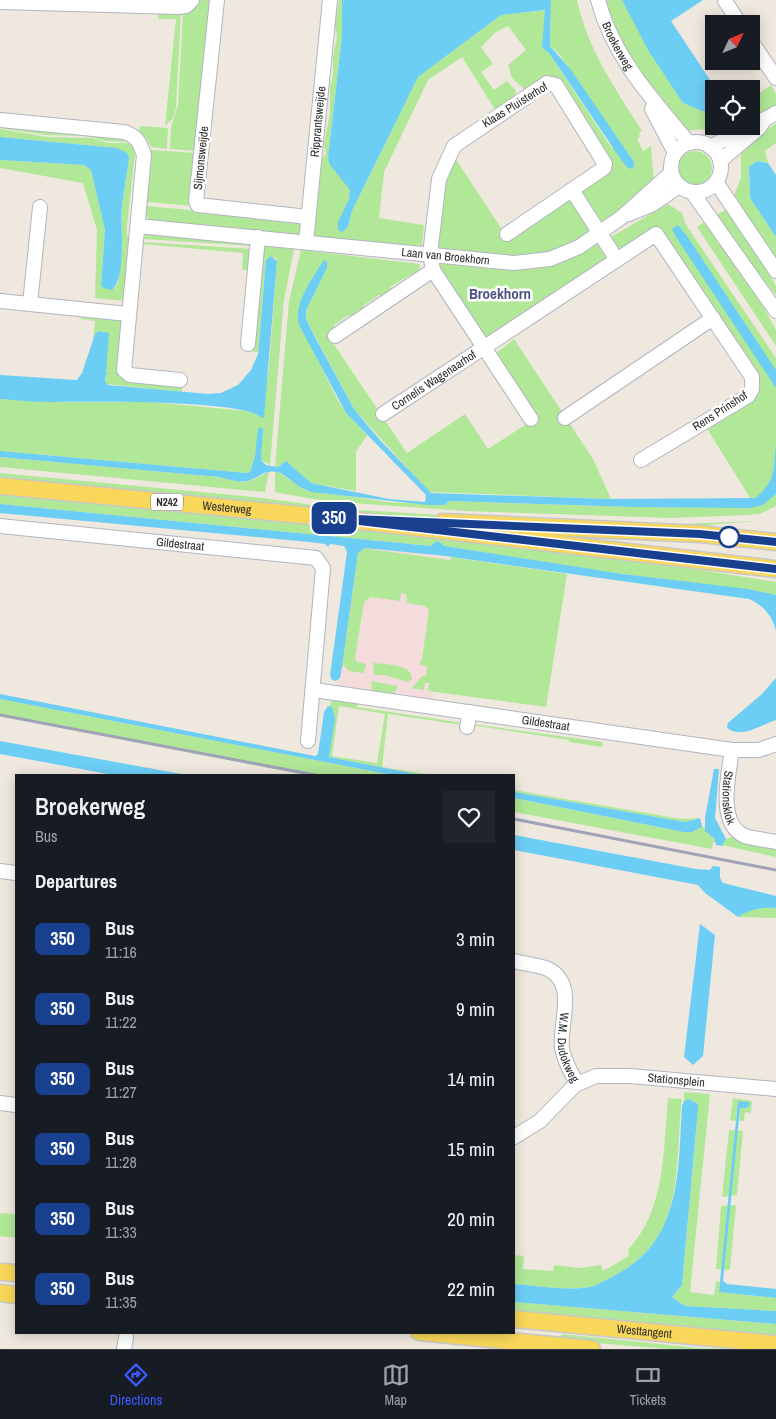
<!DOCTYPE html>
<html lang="en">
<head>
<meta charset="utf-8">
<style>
	body { margin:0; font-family:"Archivo Narrow",sans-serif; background:#20242c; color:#f1f3f6; height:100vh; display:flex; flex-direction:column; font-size:19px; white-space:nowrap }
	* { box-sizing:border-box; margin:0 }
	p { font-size:16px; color:#9ea1a6 }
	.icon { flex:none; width:28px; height:28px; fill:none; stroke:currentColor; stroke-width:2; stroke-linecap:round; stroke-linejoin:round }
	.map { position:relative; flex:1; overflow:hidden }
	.sheet { position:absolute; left:15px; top:774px; width:500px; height:560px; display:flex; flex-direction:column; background:#171b24; border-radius:0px; box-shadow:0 2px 12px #0003 }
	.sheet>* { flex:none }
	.badge { padding:0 10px; border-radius:8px; font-size:18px; line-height:32px }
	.needle { width:32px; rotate:47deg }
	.controls { position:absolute; left:705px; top:15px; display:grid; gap:10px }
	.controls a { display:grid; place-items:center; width:55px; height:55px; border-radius:0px; background:#171b24; box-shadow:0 2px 12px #0003; font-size:25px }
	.map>.badge { position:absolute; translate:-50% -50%; box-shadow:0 0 0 2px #fff }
	h2 { padding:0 20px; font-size:19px; line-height:45px }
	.round { display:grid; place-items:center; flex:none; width:52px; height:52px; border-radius:0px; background:#20242c }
	.head { display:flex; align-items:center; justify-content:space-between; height:85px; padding:0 20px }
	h1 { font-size:24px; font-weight:600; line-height:38px }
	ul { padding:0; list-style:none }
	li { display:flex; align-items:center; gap:15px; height:70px; padding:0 20px }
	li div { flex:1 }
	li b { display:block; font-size:19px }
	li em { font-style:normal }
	li .badge { min-width:55px; font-weight:700; text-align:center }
	.tabs { display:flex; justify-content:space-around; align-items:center; height:70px; border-top:1px solid #363941; background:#171b24; font-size:14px; color:#9ea1a6 }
	.tabs a { display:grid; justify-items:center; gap:2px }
	.tabs .current { color:#3b5bff }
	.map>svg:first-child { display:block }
	.medical { fill:#f5dcdc }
	.green { fill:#b1e898; fill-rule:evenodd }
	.water { fill:#6dcef5 }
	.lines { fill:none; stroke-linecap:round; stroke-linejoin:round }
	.minor-casing { stroke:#b2b4c1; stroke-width:16 }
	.major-casing { stroke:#c8c8c8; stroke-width:19 }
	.minor { stroke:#fff; stroke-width:14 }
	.major { stroke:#f8d75a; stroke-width:16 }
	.rail { stroke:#a0a3b8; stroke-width:3 }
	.line-casing { stroke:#fff; stroke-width:11 }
	.line { stroke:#19408f; stroke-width:8 }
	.stop-dot { fill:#fff; stroke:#19408f; stroke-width:2.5 }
	.labels { text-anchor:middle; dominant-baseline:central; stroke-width:5; stroke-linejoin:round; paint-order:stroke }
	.shield { fill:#fff; stroke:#6c6c6c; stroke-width:1 }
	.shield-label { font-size:11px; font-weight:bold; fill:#2d2d2d }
	.street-label { font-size:12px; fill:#2d2d2d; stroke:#fff }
	.quarter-label { font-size:15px; font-weight:bold; fill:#4a5280; stroke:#fff }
</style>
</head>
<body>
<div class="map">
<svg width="776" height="1349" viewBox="0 0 776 1349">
	<rect width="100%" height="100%" fill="#efe8de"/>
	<path class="medical" d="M 358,545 L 453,559 L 432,701 L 337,686 Z"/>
	<path class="green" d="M 197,0 L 212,0 L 197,151 L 170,149 L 171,127 L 178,105 L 183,11 Z
		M 339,0 L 342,0 L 342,36 L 328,158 C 332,171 343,176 349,187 C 353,194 341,222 338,230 L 348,227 L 352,211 L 418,77 L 501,15 L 546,10 L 542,48 L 549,53 L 611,147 L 634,162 L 559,54 L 550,46 L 551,0 L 577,0 C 588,50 615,88 642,131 L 639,133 L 640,137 L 637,139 L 643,151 L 651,146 L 654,183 L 606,221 L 598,221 L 580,195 L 583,188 L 605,174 L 561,84 L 524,89 L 512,78 L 508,65 L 526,50 L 508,26 L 496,32 L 481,47 L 493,64 L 481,72 L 494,90 L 507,81 L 516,91 L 515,98 L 498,107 L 496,111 L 462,57 L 428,80 L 384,172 L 379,218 L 424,225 L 422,246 L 417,245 L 416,248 L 317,238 L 313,234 L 320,162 L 326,154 L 324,144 L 330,113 L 330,86 L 333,76 L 333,57 L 337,37 L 335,25 Z
		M 604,0 L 622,0 L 683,103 L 714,116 L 714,126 L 741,126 L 720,138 L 702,129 L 685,131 L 636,70 L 614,29 Z
		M 159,11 L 181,14 L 176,108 L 173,118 L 165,126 L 176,19 L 158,19 Z
		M 771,85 L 776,94 L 776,105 L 751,120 L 751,99 Z
		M 776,123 L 776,143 L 765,151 L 768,163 L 757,161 L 749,167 L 750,198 L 776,237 L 776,264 L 735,203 L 738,200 L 734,195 L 741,178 L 741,152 Z
		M 0,125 L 124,137 L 130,142 L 105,141 L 86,136 L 46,135 L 0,128 Z
		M 140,126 L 168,128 L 167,149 L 151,147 L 146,138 L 139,131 Z
		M 0,129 L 48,137 L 91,138 L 108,143 L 127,143 L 133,146 L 135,154 L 127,226 L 127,236 L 130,238 L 125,301 L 95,298 L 97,230 L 83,183 L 0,168 L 0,160 L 84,165 L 91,170 L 105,230 L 101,285 L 108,289 L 115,288 L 118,282 L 122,232 L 122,205 L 129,158 L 104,147 L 0,137 Z
		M 151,150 L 197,153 L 192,206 L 147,202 Z
		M678 168a17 17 0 1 1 34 0a17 17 0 1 1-34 0Z
		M 455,158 L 507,237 L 569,199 L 591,231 C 540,269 495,254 437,250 C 440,219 441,186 455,158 Z
		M 668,204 L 682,213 L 686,225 L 776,358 L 776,506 L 760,514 L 749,515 L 671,518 L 465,511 L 324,501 L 275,492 L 275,472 L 278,472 L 305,490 L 388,502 L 445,505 L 449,501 L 634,507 L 755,506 L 706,427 L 757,393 L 759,385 L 756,373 L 665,237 L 620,250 L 609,238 Z
		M 147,206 L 295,220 L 304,225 L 302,233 L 296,236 L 150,221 L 146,215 Z
		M 729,208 L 776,286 L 776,295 L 713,217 Z
		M 707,220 L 749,281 L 776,330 L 776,346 L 697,227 Z
		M 151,231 L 250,243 L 252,246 L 143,239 L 146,235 L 150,234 Z
		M 143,242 L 252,249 L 251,270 L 242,270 L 243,253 L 143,244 Z
		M 598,242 L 609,258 L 485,340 L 441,274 L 440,263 C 484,267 530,278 571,259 C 581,254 589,247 598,242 Z
		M 264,246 L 294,249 L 284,300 L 270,465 L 261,460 L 259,429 L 255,456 L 250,472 L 247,473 L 0,451 L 0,399 L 49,402 L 152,402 L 246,411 L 261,416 L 269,367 L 277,261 L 275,257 L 266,260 L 258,352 L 252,351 Z
		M 301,250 L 420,264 L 419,270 L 390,287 L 393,290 L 382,298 L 379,295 L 363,306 L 365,309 L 352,318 L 349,315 L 334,325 L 335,328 L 327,334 L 407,453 L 465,414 L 488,449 L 536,418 L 495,354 L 514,339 L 593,459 L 611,499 L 429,492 L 354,409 L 306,319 L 307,306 L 327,268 L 298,319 L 337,399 L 346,413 L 367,435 L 356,452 L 356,491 L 311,483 L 286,461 L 278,467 L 275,466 L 289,301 Z
		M 81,312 L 117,316 L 123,321 L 119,369 L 182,385 L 182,392 L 106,384 L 106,374 L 109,374 L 106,372 L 104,331 L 95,334 L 93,339 L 95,321 L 81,319 Z
		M 0,457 L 219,477 L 241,482 L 250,481 L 269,472 L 265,492 L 0,467 Z
		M 0,473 L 263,498 L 342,509 L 440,515 L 677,524 L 760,521 L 680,527 L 409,517 L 0,479 Z
		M 0,492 L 591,553 L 776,582 L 776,595 L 574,567 L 444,546 L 440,542 L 435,542 L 431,546 L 0,504 Z
		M 362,548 L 450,560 L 451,557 L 567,574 L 546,707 L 428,691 L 429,683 L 425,683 L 424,690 L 412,688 L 422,676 L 426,676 L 427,666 L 419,664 L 422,659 L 429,610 L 425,606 L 407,603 L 406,594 L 401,593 L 400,601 L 371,597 L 364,602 L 355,658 L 357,662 L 366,664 L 364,673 L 349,671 L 344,666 L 342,667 L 358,553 Z
		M 373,663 C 385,665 412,663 412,679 L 407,682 L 385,675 L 374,675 Z
		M 371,681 L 398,686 L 394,694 L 372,691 Z
		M 332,697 L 358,701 L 357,707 L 463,723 L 463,725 L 388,714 L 382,767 L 433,775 L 421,775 L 329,757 L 333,720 L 330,707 ZM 339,706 L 385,714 L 377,763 L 332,756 Z
		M 0,699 L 392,775 L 319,775 L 290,772 L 0,716 Z
		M 472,724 L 603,742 L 602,747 L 569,742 L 569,740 L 471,725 Z
		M 514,790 L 681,819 L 700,818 L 685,822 L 514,792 Z
		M 514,798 L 683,832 L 692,832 L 702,827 L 706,828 L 716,842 L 713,842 L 712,849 L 514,812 Z
		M 734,836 L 776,847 L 776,857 L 722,845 L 726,839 Z
		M 762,907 L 776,908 L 776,918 L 738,917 L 750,910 Z
		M 684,1092 L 710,1094 L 690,1292 L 714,1295 L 716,1281 L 720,1282 L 719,1292 L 776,1298 L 776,1311 L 685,1306 L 672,1297 L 682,1285 L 698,1109 L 698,1104 L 689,1099 L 684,1101 Z
		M 668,1098 L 682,1099 C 674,1165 687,1237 617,1274 C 609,1278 599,1286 590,1287 C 565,1291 539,1286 514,1284 L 514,1255 L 524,1256 L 523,1269 L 553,1271 L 554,1265 L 580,1268 L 601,1265 L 603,1271 L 629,1256 L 628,1250 C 666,1209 663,1151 668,1098 Z
		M 733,1098 L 752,1101 L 751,1113 L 745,1112 L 744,1121 L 739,1121 L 740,1107 L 738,1101 L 736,1121 L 730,1120 Z
		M 729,1130 L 743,1131 L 737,1195 L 722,1197 Z
		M 736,1205 L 730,1270 L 716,1269 L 721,1206 Z
		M 3,1213 L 16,1214 L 16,1238 L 0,1236 L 0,1214 Z
		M 514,1302 L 776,1324 L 776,1336 L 514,1313 Z
		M 561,1334 L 699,1348 L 764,1349 L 668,1349 L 560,1340 Z"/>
	<path class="water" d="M 342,0 L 551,0 L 550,46 L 571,70 L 634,162 L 633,169 L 628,168 L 622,161 L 549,53 L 542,48 L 545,10 L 501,15 L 418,77 L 352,211 L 348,227 L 342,232 L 338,230 L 338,222 L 349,199 L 350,190 L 330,165 L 328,158 L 342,36 Z
		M 622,0 L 703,0 L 671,21 L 716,89 L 714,89 L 714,116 L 683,103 L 648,50 Z
		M 0,137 L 117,148 L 127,153 L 129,158 C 127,174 124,189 122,205 C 120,224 127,277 112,290 L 103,288 L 101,285 L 105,230 L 91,170 L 84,165 L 0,160 Z
		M 757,161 L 768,163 L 776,175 L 776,237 L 750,198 L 749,167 Z
		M 678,225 L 687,236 L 776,370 L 776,388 L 676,237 L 672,229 Z
		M 271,256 L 277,261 L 264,417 L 262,418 C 244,399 83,402 50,402 C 33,402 17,400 0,399 L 0,375 L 77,380 L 82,373 L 95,334 L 99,331 L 109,333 L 106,372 L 109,374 L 106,374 L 105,381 L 108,385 L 209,394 L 221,393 L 238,385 L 251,370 L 258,354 L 266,260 Z
		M 324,260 L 327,262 L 327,268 L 306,310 L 306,319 L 315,337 L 354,409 L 379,439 L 431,493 L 611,499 L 755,498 C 776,481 773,472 776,445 L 776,494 L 763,505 L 750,508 L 634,507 L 449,501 L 445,505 L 427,505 L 312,492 C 296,488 288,475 277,472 C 264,469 258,479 247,481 C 239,483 228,479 219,477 L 0,457 L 0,451 L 247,473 L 250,472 L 255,456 L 258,429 L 261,427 L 263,429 L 261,460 L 266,465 L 278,467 L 286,461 L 311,483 L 389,499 L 425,502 L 426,495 L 346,413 L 299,325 C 293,304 313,277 324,260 Z
		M 0,504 L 431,546 L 435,542 L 440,542 L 444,546 L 623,574 L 748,589 L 776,595 L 776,631 C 772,615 763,605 749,599 L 445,556 L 365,548 L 358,553 L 342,667 L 340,678 L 336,681 L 332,680 L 330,675 L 347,552 L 344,546 L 330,544 L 328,547 L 325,544 L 309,542 L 0,513 Z
		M 776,678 L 776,720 C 760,725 743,739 727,728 L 728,723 L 762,694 Z
		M 0,694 L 315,756 L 318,754 L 324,712 L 328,706 L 332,707 L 335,719 L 329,757 L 421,775 L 392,775 L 0,699 Z
		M 0,741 L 187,775 L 113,775 L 0,754 Z
		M 714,769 L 719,769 L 715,818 L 726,839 L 722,846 L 716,845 L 714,838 L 705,831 L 705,818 Z
		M 514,792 L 685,822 L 700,818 L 702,827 L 692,832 L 683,832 L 514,798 Z
		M 514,835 L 696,869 L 710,870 L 713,866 L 720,867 L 720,878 L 723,883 L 776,896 L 776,908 C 761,907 751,909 738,917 L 705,893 L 698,885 L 514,850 Z
		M 700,924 L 715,935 L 703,1056 L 693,1065 L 684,1057 Z
		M 689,1099 L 698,1104 L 698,1109 L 682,1285 L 672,1297 L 685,1306 L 776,1311 L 776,1324 L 514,1302 L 514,1284 C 539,1286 565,1291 590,1287 C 599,1285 609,1278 617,1274 C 682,1240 678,1170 682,1106 L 684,1101 Z
		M 738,1101 L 748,1102 L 750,1104 L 747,1108 L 740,1108 L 723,1281 L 727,1284 L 776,1289 L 776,1298 L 719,1292 Z"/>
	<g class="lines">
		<defs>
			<g id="minor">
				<path d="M 217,0 L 196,201 L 198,205 L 308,217"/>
				<path id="s1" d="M 598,0 C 613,57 652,99 689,143"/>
				<path d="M 725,1 L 740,24"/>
				<path d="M 0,2 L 178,7 L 186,6 L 192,0"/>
				<path d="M 751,41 L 776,78"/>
				<path d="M 652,109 L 675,153"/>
				<path d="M 0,120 L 124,132 C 137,136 140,143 144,155 L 124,370 L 130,375 L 180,380"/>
				<path d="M 754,125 L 776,113"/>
				<circle cx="696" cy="167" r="25"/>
				<path d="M 710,147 L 751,126"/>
				<path d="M 720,161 L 759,128 L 763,122"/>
				<path d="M 716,182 L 776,271"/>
				<path d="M 572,190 L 617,260"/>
				<path d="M 692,192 L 776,311"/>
				<path d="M 629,214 L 653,204 L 679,186"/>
				<path id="s2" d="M 138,226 L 514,263 L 550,259 L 579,247 L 622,217 L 671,173"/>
				<path d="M 507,234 L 604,168 L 605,164 L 556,85 L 547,83 L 454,146 L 439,179 L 430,254 L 433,270 L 531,419"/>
				<path id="s3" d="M 306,242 L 330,0"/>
				<path d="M 0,301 L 128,314"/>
				<path d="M 30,304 L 40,207"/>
				<path d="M 335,336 L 433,270"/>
				<path d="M 248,344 L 258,237"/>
				<path id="s4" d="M 383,414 L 656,234 L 752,377 L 752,389 L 748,396 L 641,460"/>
				<path d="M 565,418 L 713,318"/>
				<path id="s5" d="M 0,526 L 316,558 L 323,568 L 308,741"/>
				<path id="s6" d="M 314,690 L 732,750 L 759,750 L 776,744"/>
				<path d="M 467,727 L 470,712"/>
				<path id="s7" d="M 732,750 C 729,773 716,824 745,836 C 755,839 766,840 776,842"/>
				<path d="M 0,871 L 16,873"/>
				<path id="s8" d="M 514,961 C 525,964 538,965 548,969 C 578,984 559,1023 562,1048 C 564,1061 571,1073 577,1083"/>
				<path d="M 0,1103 L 16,1105"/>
				<path id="s9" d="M 514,1137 L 540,1121 L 575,1085 L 596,1076 L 630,1076 L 776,1089"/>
				<path d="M 124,1349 L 126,1337"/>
			</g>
			<g id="major">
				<path id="s10" d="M 0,486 L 333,518 L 776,569"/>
				<path d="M 443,522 L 700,534 L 776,542"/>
				<path d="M 0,1272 L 16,1273"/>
				<path d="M 0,1293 L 16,1295"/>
				<path id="s11" d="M 514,1319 L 776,1344"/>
				<path d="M 419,1332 L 592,1349"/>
			</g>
		</defs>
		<use href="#minor" class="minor-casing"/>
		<use href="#major" class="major-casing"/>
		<use href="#minor" class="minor"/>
		<use href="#major" class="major"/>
		<path class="rail" d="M 0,715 L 315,775
			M 514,819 L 776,870"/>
	</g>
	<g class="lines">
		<defs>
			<path id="line" d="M 776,542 L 700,534 L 333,518 L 776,569"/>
		</defs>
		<use href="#line" class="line-casing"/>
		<use href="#line" class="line"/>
	</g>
	<circle class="stop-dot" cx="729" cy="537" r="10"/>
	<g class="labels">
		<rect class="shield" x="151" y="493.5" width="32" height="17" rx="4"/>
		<g class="shield-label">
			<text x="167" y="502">N242</text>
		</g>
		<g class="street-label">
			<text stroke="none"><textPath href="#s1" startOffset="50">Broekerweg</textPath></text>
			<text transform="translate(515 105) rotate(-32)">Klaas Pluisterhof</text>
			<text stroke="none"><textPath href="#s3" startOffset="121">Ripprantsweijde</textPath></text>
			<text transform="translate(201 158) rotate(-84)">Sijmonsweijde</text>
			<text stroke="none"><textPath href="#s2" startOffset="309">Laan van Broekhorn</textPath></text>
			<text stroke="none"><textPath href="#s4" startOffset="61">Cornelis Wagenaarhof</textPath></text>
			<text transform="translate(720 411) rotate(-33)">Rens Prinshof</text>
			<text stroke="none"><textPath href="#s10" startOffset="228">Westerweg</textPath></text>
			<text stroke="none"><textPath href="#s5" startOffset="181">Gildestraat</textPath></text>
			<text stroke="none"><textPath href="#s6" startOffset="234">Gildestraat</textPath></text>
			<text stroke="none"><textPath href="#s7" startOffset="48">Stationsklok</textPath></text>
			<text stroke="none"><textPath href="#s8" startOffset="121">W.M. Dudokweg</textPath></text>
			<text stroke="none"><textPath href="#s9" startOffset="184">Stationsplein</textPath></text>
			<text stroke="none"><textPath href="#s11" startOffset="131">Westtangent</textPath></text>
		</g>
		<g class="quarter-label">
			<text x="500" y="293">Broekhorn</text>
		</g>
	</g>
</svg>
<div class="controls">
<a><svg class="needle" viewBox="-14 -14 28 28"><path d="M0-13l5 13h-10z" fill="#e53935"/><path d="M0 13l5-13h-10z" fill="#9ea1a6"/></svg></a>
<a><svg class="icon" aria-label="locate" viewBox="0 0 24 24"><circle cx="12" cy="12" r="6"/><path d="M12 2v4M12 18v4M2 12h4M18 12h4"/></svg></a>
</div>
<b class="badge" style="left:334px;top:518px;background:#19408f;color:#fff">350</b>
<section class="sheet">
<div class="head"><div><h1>Broekerweg</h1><p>Bus</p></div><a class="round"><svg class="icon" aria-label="heart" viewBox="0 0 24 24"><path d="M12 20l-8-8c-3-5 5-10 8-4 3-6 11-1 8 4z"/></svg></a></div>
<h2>Departures</h2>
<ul>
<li><span class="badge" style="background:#19408f;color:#fff">350</span><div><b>Bus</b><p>11:16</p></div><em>3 min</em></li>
<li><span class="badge" style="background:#19408f;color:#fff">350</span><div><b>Bus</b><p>11:22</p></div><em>9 min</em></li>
<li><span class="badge" style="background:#19408f;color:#fff">350</span><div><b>Bus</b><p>11:27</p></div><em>14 min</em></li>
<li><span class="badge" style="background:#19408f;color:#fff">350</span><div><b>Bus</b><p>11:28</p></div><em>15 min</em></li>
<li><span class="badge" style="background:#19408f;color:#fff">350</span><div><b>Bus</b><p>11:33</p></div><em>20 min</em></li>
<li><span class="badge" style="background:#19408f;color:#fff">350</span><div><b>Bus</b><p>11:35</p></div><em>22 min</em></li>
</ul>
</section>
</div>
<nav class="tabs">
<a class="current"><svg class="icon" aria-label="directions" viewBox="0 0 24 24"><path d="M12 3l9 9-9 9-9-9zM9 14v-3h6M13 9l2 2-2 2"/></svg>Directions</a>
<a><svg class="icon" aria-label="map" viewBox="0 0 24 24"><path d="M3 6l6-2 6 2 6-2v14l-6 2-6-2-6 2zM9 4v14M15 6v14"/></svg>Map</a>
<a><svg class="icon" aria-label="tickets" viewBox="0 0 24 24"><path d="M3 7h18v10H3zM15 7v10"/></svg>Tickets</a>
</nav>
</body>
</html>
